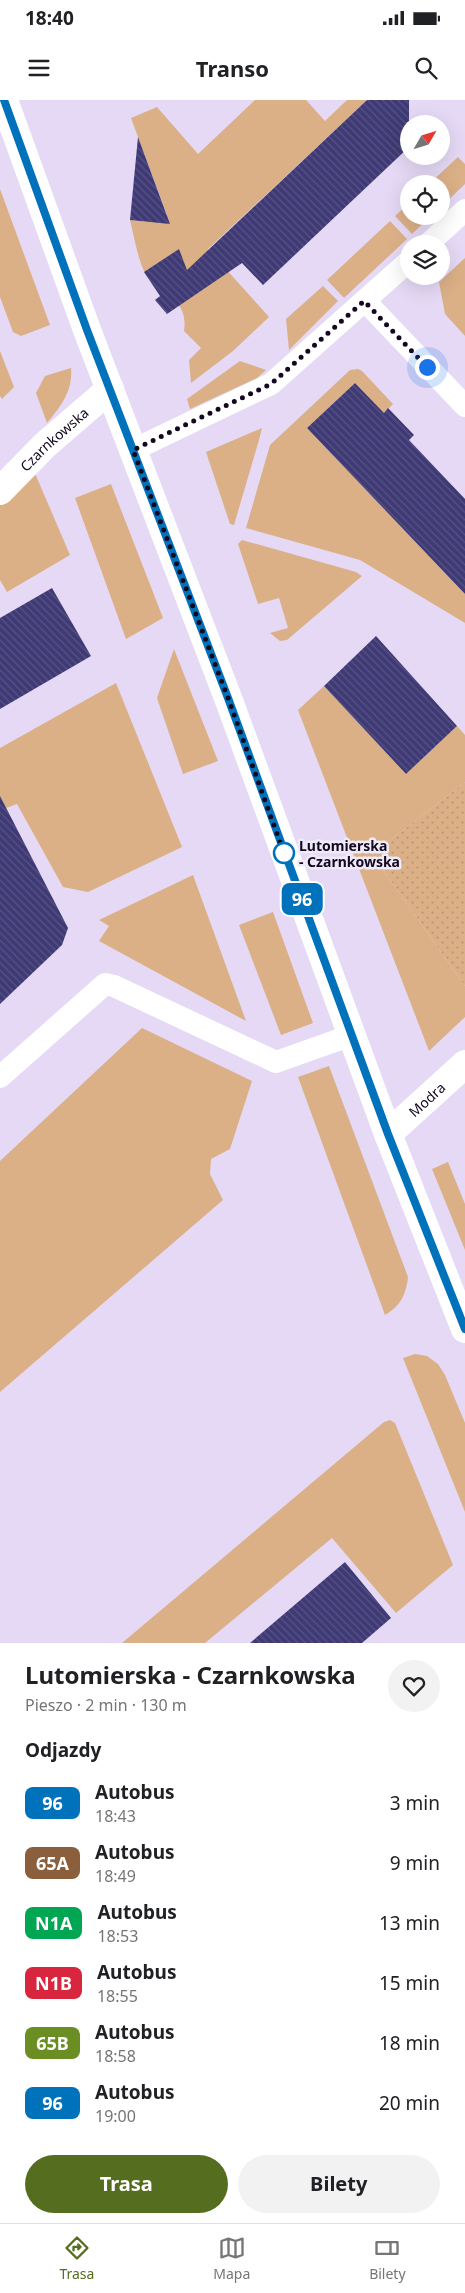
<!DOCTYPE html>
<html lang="pl">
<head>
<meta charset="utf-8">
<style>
	body { margin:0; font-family:"Noto Sans",sans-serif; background:#f2f2f2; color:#202124; height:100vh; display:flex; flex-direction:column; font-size:19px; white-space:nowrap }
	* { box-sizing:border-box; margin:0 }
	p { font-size:16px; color:#757577 }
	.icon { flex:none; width:28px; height:28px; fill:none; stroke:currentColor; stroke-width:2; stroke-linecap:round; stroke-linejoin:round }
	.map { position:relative; height:1543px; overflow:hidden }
	.drawer { display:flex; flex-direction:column; background:#fff; flex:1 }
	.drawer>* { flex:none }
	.badge { padding:0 10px; border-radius:8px; font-size:18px; line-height:32px }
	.needle { width:32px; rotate:51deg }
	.tools { position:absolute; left:400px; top:15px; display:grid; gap:10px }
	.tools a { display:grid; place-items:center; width:50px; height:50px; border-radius:50%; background:#fff; box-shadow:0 5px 20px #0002; font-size:25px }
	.you { position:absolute; width:25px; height:25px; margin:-12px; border:4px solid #fff; border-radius:50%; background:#1a73e8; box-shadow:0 0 0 8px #1a73e833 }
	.map>.badge { position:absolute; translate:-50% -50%; box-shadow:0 0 0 2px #fff }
	h2 { padding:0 25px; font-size:19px; line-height:45px }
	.round { display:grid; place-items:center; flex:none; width:52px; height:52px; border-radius:26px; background:#f2f2f2 }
	.head { display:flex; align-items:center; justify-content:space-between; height:85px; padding:0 25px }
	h1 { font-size:24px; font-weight:700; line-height:38px }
	.cta { display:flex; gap:10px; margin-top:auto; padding:10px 25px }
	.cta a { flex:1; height:58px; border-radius:30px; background:#556d1e; color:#fff; font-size:20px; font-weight:700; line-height:58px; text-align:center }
	.cta a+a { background:#f2f2f2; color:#202124 }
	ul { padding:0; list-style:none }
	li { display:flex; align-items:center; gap:15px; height:60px; padding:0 25px }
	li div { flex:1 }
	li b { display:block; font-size:19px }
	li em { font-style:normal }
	li .badge { min-width:55px; font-weight:700; text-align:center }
	.status { display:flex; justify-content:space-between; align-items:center; height:35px; padding:0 25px; background:#fff; direction:ltr }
	.status svg { height:14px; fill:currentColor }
	header { display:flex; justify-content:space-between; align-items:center; height:65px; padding:0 25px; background:#fff; font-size:22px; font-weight:700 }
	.dock { display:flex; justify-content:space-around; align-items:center; height:70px; border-top:1px solid #e0e0e0; background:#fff; font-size:14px; color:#757577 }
	.dock a { display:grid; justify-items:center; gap:2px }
	.dock .on { color:#556d1e }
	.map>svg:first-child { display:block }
	.green { fill:#dbb087 }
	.garden { fill:url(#garden-dots) }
	.building { fill:url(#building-back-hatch) }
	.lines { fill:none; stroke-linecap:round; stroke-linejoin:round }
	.service { stroke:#fff; stroke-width:22 }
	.minor { stroke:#fff; stroke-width:28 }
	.secondary { stroke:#fff; stroke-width:28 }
	.line-casing { stroke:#fff; stroke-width:11 }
	.line { stroke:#0072bc; stroke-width:8 }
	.walk { stroke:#140820; stroke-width:5; stroke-dasharray:0 9 }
	.stop-dot { fill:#fff; stroke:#0072bc; stroke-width:2.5 }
	.labels { text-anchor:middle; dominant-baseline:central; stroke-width:5; stroke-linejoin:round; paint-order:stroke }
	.street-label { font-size:14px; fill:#140820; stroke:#efeaf8 }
	.stop-label { font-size:14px; font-weight:bold; fill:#140820; stroke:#efeaf8; text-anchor:start }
</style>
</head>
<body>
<div class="status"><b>18:40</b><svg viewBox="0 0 49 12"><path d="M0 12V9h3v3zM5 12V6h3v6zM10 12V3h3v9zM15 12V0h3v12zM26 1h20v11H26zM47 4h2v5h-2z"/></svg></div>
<header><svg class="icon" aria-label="menu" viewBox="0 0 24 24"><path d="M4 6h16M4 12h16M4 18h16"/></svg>Transo<svg class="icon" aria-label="search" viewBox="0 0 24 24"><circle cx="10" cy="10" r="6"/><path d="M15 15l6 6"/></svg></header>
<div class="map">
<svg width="465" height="1543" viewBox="0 0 465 1543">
	<defs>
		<pattern id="garden-dots" width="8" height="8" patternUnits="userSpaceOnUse" patternTransform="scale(1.25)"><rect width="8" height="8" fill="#dbb087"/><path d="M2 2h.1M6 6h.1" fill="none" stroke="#bb9674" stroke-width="1.8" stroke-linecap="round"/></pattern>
		<pattern id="building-back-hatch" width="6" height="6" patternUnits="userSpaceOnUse" patternTransform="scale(1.25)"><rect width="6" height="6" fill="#3f3a75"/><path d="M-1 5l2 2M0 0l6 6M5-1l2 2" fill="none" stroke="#575383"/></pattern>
	</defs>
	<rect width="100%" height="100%" fill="#e5d9f5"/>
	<path class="green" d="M 255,0 L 306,0 L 325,21 L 347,0 L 367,0 L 208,149 L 269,217 L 233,251 L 191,283 L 189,260 L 201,248 L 184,231 C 189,198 161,195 145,172 C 139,164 133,132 130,120 L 149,122 L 167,115 L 131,18 L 157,7 L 198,54 Z
		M 458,57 L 465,64 L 465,84 L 441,107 L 441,84 L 429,84 Z
		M 0,89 L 50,225 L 21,236 L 13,232 L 0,197 Z
		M 409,103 L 409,116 L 431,116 L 412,134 L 395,116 Z
		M 390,121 L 407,139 L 344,198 L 327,180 Z
		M 465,158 L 465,236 L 445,214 L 439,182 Z
		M 323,186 L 338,201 L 289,250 L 286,219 Z
		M 0,251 L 14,287 L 2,299 L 0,296 Z
		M 240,261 L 266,270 L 257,278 L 190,309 L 187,299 Z
		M 71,268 C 73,291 61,306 47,323 L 36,293 L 45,276 Z
		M 358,269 L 362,271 L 393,304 L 384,313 L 355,283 L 307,328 L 465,494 L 465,523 L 360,460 L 246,428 L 270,345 L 350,270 Z
		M 262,328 L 259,340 L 234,425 L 230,424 L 206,352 Z
		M 34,371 L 70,455 L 7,492 L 0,480 L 0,402 Z
		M 111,384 L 163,518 L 126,539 L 75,398 Z
		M 242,440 L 356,472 L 362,476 L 287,540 L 280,541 L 270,533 L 288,528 L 279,498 L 258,504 L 238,444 Z
		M 174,549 L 218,661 L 183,674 L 157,598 Z
		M 116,583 L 182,747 L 88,792 L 63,787 L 17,704 L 6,708 L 0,697 L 0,648 Z
		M 324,586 L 406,674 L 457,626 L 465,635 L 465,682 L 372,754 L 465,886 L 465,917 L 429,951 L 298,610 Z
		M 193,775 L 246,921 L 99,841 L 109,826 L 99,820 Z
		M 273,812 L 313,923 L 281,935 L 239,825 Z
		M 142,928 L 252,981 L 230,1049 L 211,1059 L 210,1074 L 223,1100 L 0,1292 L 0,1061 Z
		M 329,966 L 408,1177 C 406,1194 401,1206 385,1215 L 298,977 Z
		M 448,1062 L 465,1104 L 465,1150 L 432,1069 Z
		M 415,1254 L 427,1256 L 438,1264 L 445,1275 L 465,1323 L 465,1412 L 403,1258 Z
		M 390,1320 L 395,1323 L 453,1465 L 396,1513 L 332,1438 L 205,1543 L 122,1543 L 384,1322 Z"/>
	<path class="garden" d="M 465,682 L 465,886 L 372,754 Z"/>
	<path class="building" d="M 367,0 L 409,0 L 409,47 L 263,185 L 242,163 L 167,214 L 155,200 L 160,196 L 144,172 L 179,149 L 187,170 Z
		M 138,37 L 170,124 L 130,120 Z
		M 355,283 L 384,313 L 388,308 L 414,335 L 409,340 L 465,399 L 465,494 L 307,328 Z
		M 52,488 L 91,556 L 0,609 L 0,518 Z
		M 376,536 L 457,626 L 406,674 L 324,586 Z
		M 0,696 L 68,828 L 62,845 L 0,904 Z
		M 345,1462 L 391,1518 L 362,1543 L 250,1543 Z"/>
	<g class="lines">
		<path class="service" d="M 428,144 L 465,110
			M 365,201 L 465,306
			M 133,350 L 271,284 L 409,161
			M 0,977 L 105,884 L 114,886 L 276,962 L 352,935"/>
		<g class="minor">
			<path id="s1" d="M 0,391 L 45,345 L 110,289"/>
			<path id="s2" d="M 388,1034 L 465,964"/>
		</g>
		<path class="secondary" d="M 4,0 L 87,230 L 228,598 L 388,1034 L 465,1229"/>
	</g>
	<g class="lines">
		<defs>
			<path id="line" d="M 4,0 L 87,230 L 228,598 L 388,1034 L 465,1229"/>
		</defs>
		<use href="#line" class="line-casing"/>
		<use href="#line" class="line"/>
		<path class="walk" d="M 284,753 L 285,756 L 228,598 L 133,350 L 271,284 L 364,201 L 427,267"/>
	</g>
	<circle class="stop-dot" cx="284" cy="753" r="10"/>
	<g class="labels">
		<g class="street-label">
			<text stroke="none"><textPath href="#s1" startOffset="75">Czarnkowska</textPath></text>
			<text stroke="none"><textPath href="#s2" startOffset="52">Modra</textPath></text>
		</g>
		<g class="stop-label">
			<text x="299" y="745">Lutomierska<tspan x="299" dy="16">- Czarnkowska</tspan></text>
		</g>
	</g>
</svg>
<div class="tools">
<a><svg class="needle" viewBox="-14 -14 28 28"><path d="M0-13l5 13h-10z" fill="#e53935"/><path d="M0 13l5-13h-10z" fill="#757577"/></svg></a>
<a><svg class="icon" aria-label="locate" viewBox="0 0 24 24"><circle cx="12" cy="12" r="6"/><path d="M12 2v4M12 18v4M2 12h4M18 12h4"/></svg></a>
<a><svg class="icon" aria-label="layers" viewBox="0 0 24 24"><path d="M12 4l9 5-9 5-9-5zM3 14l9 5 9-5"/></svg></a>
</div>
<div class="you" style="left:427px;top:267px"></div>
<b class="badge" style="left:302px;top:799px;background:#0072bc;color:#fff">96</b>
</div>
<section class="drawer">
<div class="head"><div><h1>Lutomierska - Czarnkowska</h1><p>Pieszo · 2 min · 130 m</p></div><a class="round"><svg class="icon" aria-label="heart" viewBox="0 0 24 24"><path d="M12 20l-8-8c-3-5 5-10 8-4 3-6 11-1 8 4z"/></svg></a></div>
<h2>Odjazdy</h2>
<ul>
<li><span class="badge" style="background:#0072bc;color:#fff">96</span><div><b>Autobus</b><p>18:43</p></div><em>3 min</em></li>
<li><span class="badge" style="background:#8b5e3c;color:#fff">65A</span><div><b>Autobus</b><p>18:49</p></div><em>9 min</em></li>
<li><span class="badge" style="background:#00a651;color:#fff">N1A</span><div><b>Autobus</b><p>18:53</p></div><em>13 min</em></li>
<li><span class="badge" style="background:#d7263d;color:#fff">N1B</span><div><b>Autobus</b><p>18:55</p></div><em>15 min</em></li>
<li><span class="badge" style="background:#6b8e23;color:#fff">65B</span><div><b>Autobus</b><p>18:58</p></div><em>18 min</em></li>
<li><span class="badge" style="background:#0072bc;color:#fff">96</span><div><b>Autobus</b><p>19:00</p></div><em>20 min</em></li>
</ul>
<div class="cta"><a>Trasa</a><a>Bilety</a></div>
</section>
<nav class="dock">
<a class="on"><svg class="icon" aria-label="directions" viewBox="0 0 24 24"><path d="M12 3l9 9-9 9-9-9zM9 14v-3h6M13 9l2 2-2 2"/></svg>Trasa</a>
<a><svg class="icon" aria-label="map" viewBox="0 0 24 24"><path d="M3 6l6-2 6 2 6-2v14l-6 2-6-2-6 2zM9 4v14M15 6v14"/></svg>Mapa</a>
<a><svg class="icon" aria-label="tickets" viewBox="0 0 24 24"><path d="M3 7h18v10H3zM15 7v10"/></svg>Bilety</a>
</nav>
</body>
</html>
